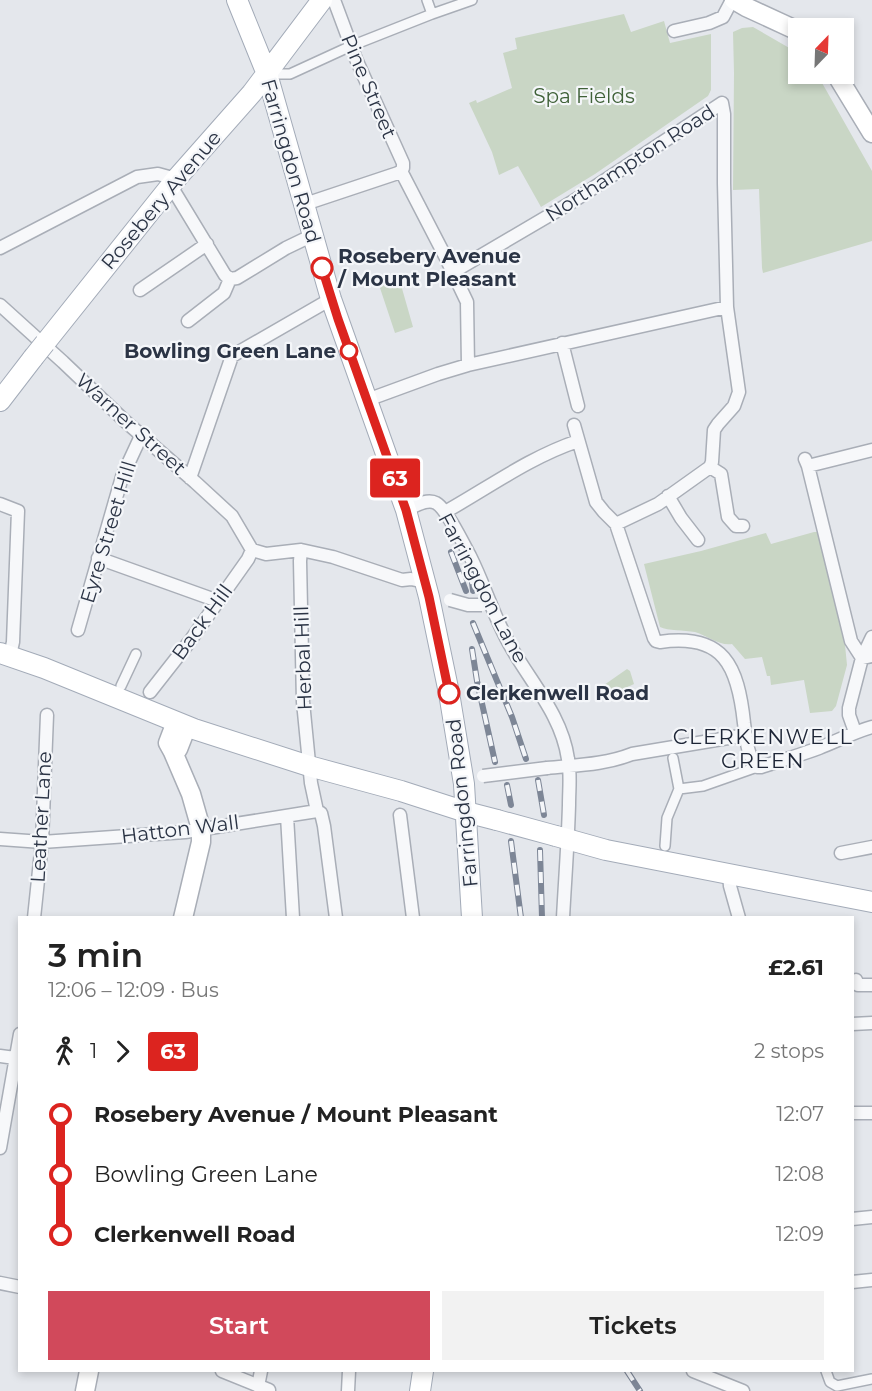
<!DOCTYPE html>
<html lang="en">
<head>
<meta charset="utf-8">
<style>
	body { margin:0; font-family:Montserrat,sans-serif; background:#f2f2f2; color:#222; height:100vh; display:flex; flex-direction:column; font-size:22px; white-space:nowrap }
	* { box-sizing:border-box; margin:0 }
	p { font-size:20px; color:#767676 }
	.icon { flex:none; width:33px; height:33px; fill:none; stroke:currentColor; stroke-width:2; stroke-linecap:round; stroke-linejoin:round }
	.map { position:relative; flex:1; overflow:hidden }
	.sheet { position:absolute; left:18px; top:916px; width:836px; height:456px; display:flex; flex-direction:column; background:#fff; border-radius:0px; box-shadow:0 3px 9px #0003 }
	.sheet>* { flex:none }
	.badge { padding:0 12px; border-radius:4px; font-size:21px; line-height:39px }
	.needle { width:39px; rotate:23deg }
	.buttons { position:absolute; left:788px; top:18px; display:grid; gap:12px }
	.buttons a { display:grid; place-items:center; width:66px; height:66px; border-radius:0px; background:#fff; box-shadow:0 3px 9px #0003; font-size:30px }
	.map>.badge { position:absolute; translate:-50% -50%; box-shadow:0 0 0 3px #fff }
	.legs { display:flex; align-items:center; gap:9px; height:66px; padding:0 30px; font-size:20px }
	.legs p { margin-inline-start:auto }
	.head { display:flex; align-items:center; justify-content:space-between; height:102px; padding:0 30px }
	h1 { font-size:33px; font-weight:600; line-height:45px }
	.cta { display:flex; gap:12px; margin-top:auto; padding:12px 30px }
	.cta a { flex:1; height:69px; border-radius:0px; background:#d1495b; color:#fff; font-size:24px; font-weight:600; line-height:69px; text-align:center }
	.cta a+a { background:#f2f2f2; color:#222 }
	ul { padding:0 30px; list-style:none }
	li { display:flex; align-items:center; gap:21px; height:60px; font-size:22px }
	li i { display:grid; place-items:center; width:9px; height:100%; margin:0 8px; background:currentColor }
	li i::after { content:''; width:15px; height:15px; margin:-8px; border:4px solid; border-radius:50%; background:#fff }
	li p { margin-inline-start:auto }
	li:first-child i { background:linear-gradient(#0000 50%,currentColor 0) }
	li:last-child i { background:linear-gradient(currentColor 50%,#0000 0) }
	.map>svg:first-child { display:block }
	.green { fill:#c9d6c5 }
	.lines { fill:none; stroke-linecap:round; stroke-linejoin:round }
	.pedestrian-casing { stroke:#a9aeb7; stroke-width:12 }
	.minor-casing { stroke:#a9aeb7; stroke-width:15 }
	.secondary-casing { stroke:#a9aeb7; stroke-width:21 }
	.primary-casing { stroke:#a3abb8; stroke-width:22 }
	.pedestrian { stroke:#f7f8fa; stroke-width:9 }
	.minor { stroke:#f7f8fa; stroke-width:12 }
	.secondary { stroke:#fff; stroke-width:18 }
	.primary { stroke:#fff; stroke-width:20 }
	.rail-casing { stroke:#7d8696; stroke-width:6 }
	.rail { stroke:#f4f6f9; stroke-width:4; stroke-dasharray:11; stroke-linecap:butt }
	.minor-bridge-casing { stroke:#a9aeb7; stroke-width:15; stroke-linecap:butt }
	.primary-bridge-casing { stroke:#a3abb8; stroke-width:22; stroke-linecap:butt }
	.minor-bridge { stroke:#f7f8fa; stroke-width:12 }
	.primary-bridge { stroke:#fff; stroke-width:20 }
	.line-1-casing { stroke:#fff; stroke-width:14 }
	.line-1 { stroke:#dc241f; stroke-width:9 }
	.stop-1-dot { fill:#fff; stroke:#dc241f; stroke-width:3 }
	.labels { text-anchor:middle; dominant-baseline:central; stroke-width:4.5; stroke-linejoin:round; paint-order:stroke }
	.street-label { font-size:20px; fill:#2b3445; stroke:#f4f6f9 }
	.park-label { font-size:20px; fill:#3f6138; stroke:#f4f6f9 }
	.stop-label { font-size:20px; font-weight:bold; fill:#2b3445; stroke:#f4f6f9; text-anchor:start }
	.neighbourhood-label { font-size:21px; letter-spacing:1.5px; fill:#1d2536; stroke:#f4f6f9 }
</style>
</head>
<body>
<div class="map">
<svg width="872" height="1391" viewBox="0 0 872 1391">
	<rect width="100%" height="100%" fill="#e4e7ec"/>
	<path class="green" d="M 624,14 L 631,32 L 664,21 L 670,43 L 711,34 L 711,90 L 708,96 L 595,174 L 541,207 L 518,166 L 499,175 L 492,152 L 469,103 L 476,100 L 477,103 L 512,88 L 503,53 L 517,49 L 515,38 Z
		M 753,27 L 798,53 L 798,74 L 817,74 L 872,171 L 872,241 L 763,273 L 762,268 L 759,189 L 733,190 L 734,73 L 733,32 L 742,28 Z
		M 399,278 L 413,327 L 395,333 L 379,285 Z
		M 814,532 L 819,532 L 843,629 L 845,645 L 847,665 L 836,706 L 832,711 L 810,713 L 804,680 L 771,685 L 770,676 L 767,676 L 762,657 L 745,659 L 732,644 C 719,646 708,636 695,632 C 684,630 668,631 660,627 L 644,564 L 701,551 L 766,533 L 771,544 Z
		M 627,669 L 630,671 L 634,684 L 609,696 L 604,685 Z"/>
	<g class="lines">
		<defs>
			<path id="pedestrian" d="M 427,0 L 432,14
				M 267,74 L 290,74 L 351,46 L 432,14 L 472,0
				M 121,686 L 136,654
				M 679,789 L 703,786 L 757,767
				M 665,846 L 667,818 L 679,789 L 673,758
				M 826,1371 L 830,1382 L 837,1386 L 872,1379"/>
			<path id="minor" d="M 334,0 L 356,59 L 403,163 L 403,168 L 401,171
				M 674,31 L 709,23 L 723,17 L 732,0
				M 401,171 L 446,258 L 467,302 L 468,365
				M 171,186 L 225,275 L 230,279
				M 305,204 L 398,173 L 401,171
				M 0,248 L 137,177 L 158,174 L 176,179
				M 453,272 L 572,202 L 722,103 L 724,114 L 724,183 L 727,307 L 739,392 L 734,406 L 718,424 L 714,430 L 712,462 L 710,467 L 658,504 L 616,524
				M 230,279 L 237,278 L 286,248 L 313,235
				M 140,290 L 207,244
				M 0,305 L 63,362 L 126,422 L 195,482 L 232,516 L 252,550
				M 188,321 L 224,293 L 230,279
				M 562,343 L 578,406
				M 367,400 L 438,374 L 468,365 L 727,307
				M 574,425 L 596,502 L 604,512 L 616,524 L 654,638 L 656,641 L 660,642 C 724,633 738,666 744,723 C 746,737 747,756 757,767 L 761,767 C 780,761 800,755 819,748 C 837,741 854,732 872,727
				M 805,459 L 808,466 L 851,641 L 862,658 L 872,656
				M 808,466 L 872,450
				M 710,467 L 721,474 L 728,517 L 736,526 L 743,526
				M 190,478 L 232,356 L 331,299
				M 668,496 L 681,518 L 698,540
				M 0,504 L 18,511 L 13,642 L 10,655
				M 406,510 C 415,506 427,498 436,503 C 446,508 464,545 470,556 C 485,586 494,618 511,647 C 532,684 562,716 568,759 C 571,774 569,789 569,805 C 568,842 565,880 563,918
				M 445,512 C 488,488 530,457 578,441
				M 252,550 L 266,554 L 301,550 L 333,557 L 402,580 L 411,579 L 425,582
				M 301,550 L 300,561 L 303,702 L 311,783 L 317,811 L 321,813 L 324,826 L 336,918
				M 98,558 L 218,601
				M 78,630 L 122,477 L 141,436
				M 150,692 L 190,641 L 248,559 L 252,550
				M 855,732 L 849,715 L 849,708 L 862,658 L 872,637
				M 547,768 C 576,765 604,765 632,754 L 746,735
				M 400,815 L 413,918
				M 287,816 L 293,918
				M 0,839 L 42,842 L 185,832 L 317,811
				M 841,853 L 872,847
				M 729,874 L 730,886 L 739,918
				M 34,918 L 42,842 L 47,715
				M 856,980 L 858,985 L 872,985
				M 852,1024 L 872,1023
				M 0,1056 L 15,1058
				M 852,1113 L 872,1113
				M 0,1148 L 20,1034
				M 852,1219 L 872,1217
				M 852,1282 L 872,1280
				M 0,1283 L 20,1287
				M 222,1371 L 269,1390
				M 693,1371 L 743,1391
				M 258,1386 L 261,1371
				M 348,1391 L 349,1371"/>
			<path id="secondary" d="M 734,0 L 746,7 L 798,31
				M 836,74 L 872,133
				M 176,722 L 168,743 L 173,752 L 178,749 L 187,726
				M 173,752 L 191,794 L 201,829 L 201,842 L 183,918
				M 85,1391 L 89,1371"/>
			<path id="primary" d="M 237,0 L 267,74 L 331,299 L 406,510 L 429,597 L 449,693 L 464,784 L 472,918
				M 45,343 L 176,179 L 252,93 L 322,0
				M 0,401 L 33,358
				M 0,653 L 44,668 L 194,729 L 309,766 L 401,791 L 466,812 L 497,820
				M 556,836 L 606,850 L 872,902
				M 420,1391 L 423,1371"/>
		</defs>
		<use href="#pedestrian" class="pedestrian-casing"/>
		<use href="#minor" class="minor-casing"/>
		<use href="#secondary" class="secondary-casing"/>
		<use href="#primary" class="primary-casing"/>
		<use href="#pedestrian" class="pedestrian"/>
		<use href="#minor" class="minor"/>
		<use href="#secondary" class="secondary"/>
		<use href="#primary" class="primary"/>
		<defs>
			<path id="rail" d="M 451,552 L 466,591
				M 471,573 L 473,591
				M 473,623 L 512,717 L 526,759
				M 472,649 L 477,681 L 495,762
				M 538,780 L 544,815
				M 507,785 L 511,805
				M 511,841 L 521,918
				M 540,850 L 542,918
				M 627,1371 L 640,1391"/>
		</defs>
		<use href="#rail" class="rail-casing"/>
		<use href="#rail" class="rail"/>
		<defs>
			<path id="minor-bridge" d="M 450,600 L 468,605 L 482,605
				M 483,776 L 547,768"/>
			<path id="primary-bridge" d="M 33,358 L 45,343
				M 497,820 L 556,836"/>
		</defs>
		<use href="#minor-bridge" class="minor-bridge-casing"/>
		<use href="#primary-bridge" class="primary-bridge-casing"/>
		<use href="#minor-bridge" class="minor-bridge"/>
		<use href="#primary-bridge" class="primary-bridge"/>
	</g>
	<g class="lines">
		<defs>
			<path id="line-1" d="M 322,268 L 338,319 L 406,510 L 429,597 L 449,693"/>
		</defs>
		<use href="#line-1" class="line-1-casing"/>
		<use href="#line-1" class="line-1"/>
	</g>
	<g class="stop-1-dot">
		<circle cx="322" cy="268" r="10"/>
		<circle cx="349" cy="351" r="8"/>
		<circle cx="449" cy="693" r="10"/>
	</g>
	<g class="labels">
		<g class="street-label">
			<text transform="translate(369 86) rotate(67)">Pine Street</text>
			<text transform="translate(291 161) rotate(74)">Farringdon Road</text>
			<text transform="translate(630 163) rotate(-33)">Northampton Road</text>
			<text transform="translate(161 200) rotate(-50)">Rosebery Avenue</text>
			<text transform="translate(131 424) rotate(42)">Warner Street</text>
			<text transform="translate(108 532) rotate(-73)">Eyre Street Hill</text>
			<text transform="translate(483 588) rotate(62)">Farringdon Lane</text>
			<text transform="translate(202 622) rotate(-54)">Back Hill</text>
			<text transform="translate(303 658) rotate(-92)">Herbal Hill</text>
			<text transform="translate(462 803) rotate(-96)">Farringdon Road</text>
			<text transform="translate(41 817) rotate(-87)">Leather Lane</text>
			<text transform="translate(180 829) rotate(-7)">Hatton Wall</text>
		</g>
		<g class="park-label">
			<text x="584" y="96">Spa Fields</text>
		</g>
		<g class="stop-label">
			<text x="338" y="256">Rosebery Avenue<tspan x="338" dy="23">/ Mount Pleasant</tspan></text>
			<text x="336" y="351" text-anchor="end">Bowling Green Lane</text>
			<text x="466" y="693">Clerkenwell Road</text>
		</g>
		<g class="neighbourhood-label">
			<text x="763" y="736">CLERKENWELL<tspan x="763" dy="24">GREEN</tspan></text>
		</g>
	</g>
</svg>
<div class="buttons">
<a><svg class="needle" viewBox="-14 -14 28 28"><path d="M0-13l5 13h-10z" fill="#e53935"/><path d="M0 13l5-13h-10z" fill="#767676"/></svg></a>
</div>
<b class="badge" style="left:395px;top:478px;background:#dc241f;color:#fff">63</b>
<section class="sheet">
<div class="head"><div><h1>3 min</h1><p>12:06 – 12:09 · Bus</p></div><b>£2.61</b></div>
<div class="legs"><svg class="icon" aria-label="walk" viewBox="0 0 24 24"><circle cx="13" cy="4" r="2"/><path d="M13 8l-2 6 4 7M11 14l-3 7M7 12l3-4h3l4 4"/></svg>1<svg class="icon" aria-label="forward" viewBox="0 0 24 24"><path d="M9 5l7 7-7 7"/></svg><b class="badge" style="background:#dc241f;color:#fff">63</b><p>2 stops</p></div>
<ul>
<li><i style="color:#dc241f"></i><b>Rosebery Avenue / Mount Pleasant</b><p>12:07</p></li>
<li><i style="color:#dc241f"></i><span>Bowling Green Lane</span><p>12:08</p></li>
<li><i style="color:#dc241f"></i><b>Clerkenwell Road</b><p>12:09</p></li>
</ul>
<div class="cta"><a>Start</a><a>Tickets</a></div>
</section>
</div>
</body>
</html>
